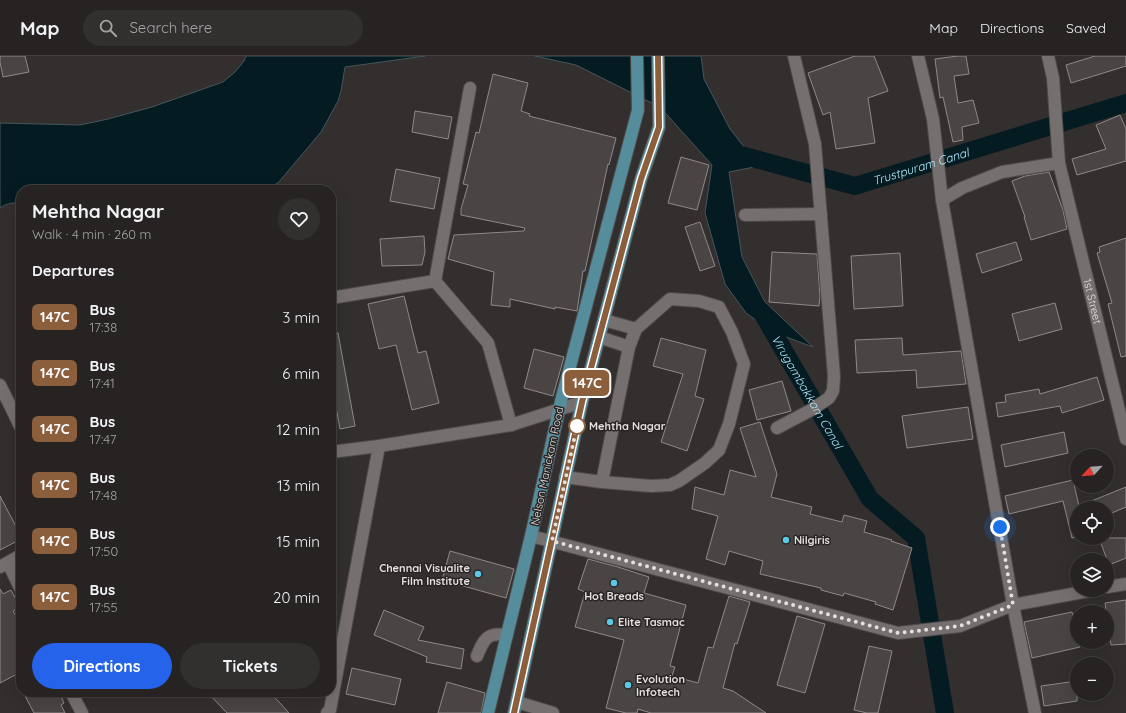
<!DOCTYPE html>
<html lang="en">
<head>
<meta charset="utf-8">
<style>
	body { margin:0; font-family:Quicksand,sans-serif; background:#322f2f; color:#f1f3f6; height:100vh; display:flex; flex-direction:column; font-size:15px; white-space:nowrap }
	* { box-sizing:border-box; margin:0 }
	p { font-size:13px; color:#a4a4a5 }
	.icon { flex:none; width:22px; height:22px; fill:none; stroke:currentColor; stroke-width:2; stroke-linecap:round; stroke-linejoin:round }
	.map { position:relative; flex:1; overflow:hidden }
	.panel { position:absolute; left:16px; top:129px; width:320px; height:512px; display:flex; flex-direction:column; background:#262322; border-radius:16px; box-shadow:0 4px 16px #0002,0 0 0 1px #424040 }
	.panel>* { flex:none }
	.badge { padding:0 8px; border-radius:6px; font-size:14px; line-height:26px }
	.needle { width:26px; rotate:244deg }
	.fabs { position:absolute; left:1070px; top:393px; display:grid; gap:8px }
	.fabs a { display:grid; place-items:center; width:44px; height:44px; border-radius:50%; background:#262322; box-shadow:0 4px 16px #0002,0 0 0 1px #424040; font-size:20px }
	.you { position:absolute; width:20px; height:20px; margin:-10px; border:3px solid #fff; border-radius:50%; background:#1a73e8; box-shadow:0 0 0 6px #1a73e833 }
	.map>.badge { position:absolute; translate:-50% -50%; box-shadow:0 0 0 2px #fff }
	h2 { padding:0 16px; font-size:15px; line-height:36px }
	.round { display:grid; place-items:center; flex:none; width:42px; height:42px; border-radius:21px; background:#322f2f }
	.summary { display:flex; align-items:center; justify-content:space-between; height:68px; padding:0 16px }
	h1 { font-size:19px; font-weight:700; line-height:30px }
	.primary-button { display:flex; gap:8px; margin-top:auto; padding:8px 16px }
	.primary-button a { flex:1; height:46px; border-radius:24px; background:#2563eb; color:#fff; font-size:16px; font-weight:700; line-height:46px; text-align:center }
	.primary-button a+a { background:#322f2f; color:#f1f3f6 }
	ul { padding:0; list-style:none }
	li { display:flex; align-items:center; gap:12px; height:56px; padding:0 16px }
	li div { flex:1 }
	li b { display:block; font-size:15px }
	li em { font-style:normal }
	li .badge { min-width:44px; font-weight:700; text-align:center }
	header { display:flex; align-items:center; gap:24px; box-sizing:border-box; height:56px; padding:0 20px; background:#262322; border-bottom:1px solid #424040 }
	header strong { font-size:19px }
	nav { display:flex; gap:22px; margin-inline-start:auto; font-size:14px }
	.search { width:280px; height:36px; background:#322f2f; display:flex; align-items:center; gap:10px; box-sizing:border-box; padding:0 14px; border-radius:22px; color:#a4a4a5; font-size:15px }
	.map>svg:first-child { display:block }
	.water { fill:#031b21; stroke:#46565a }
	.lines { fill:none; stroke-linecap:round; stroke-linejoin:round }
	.canal { stroke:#031b21; stroke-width:18 }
	.building { fill:#494544; stroke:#8f8a89 }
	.minor-casing { stroke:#4f4b4a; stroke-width:14 }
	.major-casing { stroke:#4f4b4a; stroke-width:14 }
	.minor { stroke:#75706f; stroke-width:12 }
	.major { stroke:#558d9d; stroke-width:12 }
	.line-casing { stroke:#fff; stroke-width:9 }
	.line { stroke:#8b5e3c; stroke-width:6 }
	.walk { stroke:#e3e0df; stroke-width:4; stroke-dasharray:0 7.2 }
	.stop-dot { fill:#fff; stroke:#8b5e3c; stroke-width:2 }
	.poi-dot { fill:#5bc8e6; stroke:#292524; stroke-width:1.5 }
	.labels { text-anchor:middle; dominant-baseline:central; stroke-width:3; stroke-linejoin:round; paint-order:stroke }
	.street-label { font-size:11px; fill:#e3e0df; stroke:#292524 }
	.stop-label { font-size:11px; font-weight:bold; fill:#e3e0df; stroke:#292524; text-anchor:start }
	.poi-label { font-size:11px; font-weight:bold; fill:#e3e0df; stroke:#292524; text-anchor:start }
	.water-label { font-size:12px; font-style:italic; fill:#aeebff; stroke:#292524 }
</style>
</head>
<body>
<header>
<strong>Map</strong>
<div class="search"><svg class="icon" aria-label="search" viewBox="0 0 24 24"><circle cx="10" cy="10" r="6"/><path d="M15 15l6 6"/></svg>Search here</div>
<nav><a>Map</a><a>Directions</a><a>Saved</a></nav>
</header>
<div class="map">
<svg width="1126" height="657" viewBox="0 0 1126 657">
	<rect width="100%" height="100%" fill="#332f2e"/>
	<path class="water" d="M 246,0 L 425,0 L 345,11 L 341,35 L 338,45 L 321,76 L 278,127 L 263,134 L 21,134 L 21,147 C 14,146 5,148 0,152 L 0,67 L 80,69 L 108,63 L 152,51 L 223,26 L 235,16 L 244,5 Z
		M 535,0 L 701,0 L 704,23 L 730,73 L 759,110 L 729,116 L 742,201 L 765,246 L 813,291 L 773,276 L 746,257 L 725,228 L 705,157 L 712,109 L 660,51 L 576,9 Z"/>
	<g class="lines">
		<g class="canal">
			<path id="s1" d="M 730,96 L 855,130 L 1126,47"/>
			<path id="s2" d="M 761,255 L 870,443 L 916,482 L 945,657"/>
		</g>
	</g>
	<path class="building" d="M 0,0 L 25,0 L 29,16 L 3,21 L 0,6 Z
		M 855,0 L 874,0 L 888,35 L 868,42 L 875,87 L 836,93 L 830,56 L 823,59 L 808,17 Z
		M 958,0 L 966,0 L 969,18 L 954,20 L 958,47 L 973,44 L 979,67 L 962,71 L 963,84 L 953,86 L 943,41 L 940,42 L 935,3 Z
		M 1095,0 L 1126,0 L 1126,10 L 1071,27 L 1066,9 Z
		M 493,18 L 528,27 L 521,55 L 530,58 L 529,60 L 616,82 L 609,109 L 608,108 L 585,215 L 583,215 L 577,255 L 555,251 L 555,253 L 510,243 L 510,251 L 491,249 L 494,216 L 448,203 L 454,179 L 524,175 L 525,172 L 461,159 L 461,153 L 468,129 L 463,128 L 476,76 L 479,77 Z
		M 415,55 L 452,61 L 448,83 L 412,76 Z
		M 1120,59 L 1126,73 L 1126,105 L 1077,119 L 1072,103 L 1106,93 L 1096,69 Z
		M 681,101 L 709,109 L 697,154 L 668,147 Z
		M 396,113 L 440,122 L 434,153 L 390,145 Z
		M 1049,116 L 1063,154 L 1067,173 L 1031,184 L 1024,161 L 1025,161 L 1012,125 L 1025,120 Z
		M 700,166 L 715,210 L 700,215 L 685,171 Z
		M 424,180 L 425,196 L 422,209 L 382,210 L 380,183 Z
		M 1126,182 L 1126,300 L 1121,301 L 1108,248 L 1112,247 L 1097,197 L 1100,196 L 1099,191 Z
		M 1016,186 L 1022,204 L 982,217 L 976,198 Z
		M 772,196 L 817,198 L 820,240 L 819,250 L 769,246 Z
		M 900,197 L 903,250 L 854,253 L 851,200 Z
		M 404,240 L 418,297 L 426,295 L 439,347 L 412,354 L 396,289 L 379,293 L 368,248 Z
		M 1055,247 L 1062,273 L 1019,285 L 1012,258 Z
		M 331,277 L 338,277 L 355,370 L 340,373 L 331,324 Z
		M 661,282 L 706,294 L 695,340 L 704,343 L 687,395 L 661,386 L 683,318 L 653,310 Z
		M 902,282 L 903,299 L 961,295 L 966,328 L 917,332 L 916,314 L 857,317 L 855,284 Z
		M 534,293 L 564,301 L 553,340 L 524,332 Z
		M 1097,321 L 1104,344 L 1062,357 L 1060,350 L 998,361 L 996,347 L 1006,346 L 1005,339 L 1039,333 L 1040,338 Z
		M 782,325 L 791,355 L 757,364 L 749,334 Z
		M 968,351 L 973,383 L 907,392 L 902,360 Z
		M 760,366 L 777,418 L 771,441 L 812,451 L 810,458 L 842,466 L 844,459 L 867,465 L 864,476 L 892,484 L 891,485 L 912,492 L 893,554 L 875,548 L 876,546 L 844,537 L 843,540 L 821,534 L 821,532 L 760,518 L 763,505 L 729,495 L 725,509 L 706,503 L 718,460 L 692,453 L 695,431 L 724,439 L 730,414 L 756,421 L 740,372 Z
		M 1064,376 L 1068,397 L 1005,411 L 1001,389 Z
		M 1073,424 L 1079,450 L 1126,431 L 1126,451 L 1107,459 L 1107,452 L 1077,452 L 1077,481 L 1072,482 L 1063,445 L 1009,458 L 1005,440 Z
		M 0,440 L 21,480 L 21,483 L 0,494 Z
		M 1099,482 L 1126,482 L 1126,502 L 1109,509 Z
		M 450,495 L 514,513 L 506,542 L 442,524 Z
		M 588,503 L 618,511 L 649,521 L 644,537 L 686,549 L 670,610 L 675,611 L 672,620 L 698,627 L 708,591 L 713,592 L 729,540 L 750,546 L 737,588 L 735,587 L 723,632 L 733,635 L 766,657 L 651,657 L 638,653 L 637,657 L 626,657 L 606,652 L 624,584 L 575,571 L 585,536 L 578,533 Z
		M 0,533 L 3,538 L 11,534 L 20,551 L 13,555 L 21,569 L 21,616 L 0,627 Z
		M 1126,544 L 1126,588 L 1111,589 L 1105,547 Z
		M 384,554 L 424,571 L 418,584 L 464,593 L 461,613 L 426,606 L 427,601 L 374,579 Z
		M 1072,556 L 1077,578 L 1077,586 L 1079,586 L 1080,591 L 1032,602 L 1024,566 Z
		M 797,560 L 825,568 L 805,637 L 777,629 Z
		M 869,590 L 892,595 L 878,657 L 867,657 L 854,654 Z
		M 352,612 L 401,623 L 395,649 L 346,638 Z
		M 1077,625 L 1077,645 L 1044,650 L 1041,630 Z
		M 447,626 L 485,637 L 481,657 L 438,657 Z
		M 23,636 L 59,636 L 64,647 L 61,649 L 65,657 L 34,657 Z
		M 207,636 L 270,636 L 289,657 L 227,657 Z"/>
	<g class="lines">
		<defs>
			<g id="minor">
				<path d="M 918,0 L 933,63 L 942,144 L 1013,549 L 1035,657"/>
				<path id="s3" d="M 1048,0 L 1053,22 L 1059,107 L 1126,383"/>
				<path d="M 942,144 L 962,132 L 1002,116 L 1059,107"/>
				<path d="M 745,159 L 821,158"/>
				<path d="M 435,225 L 488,287 L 511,369"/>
				<path d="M 331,242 L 435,225 L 470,32"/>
				<path d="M 670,243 L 699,245 L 719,251 L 732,276 L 744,308 L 729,368 L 719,394 L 705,407 L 679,425 L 670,429 L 651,430 L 602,426 L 629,291 L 636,273 Z"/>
				<path d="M 604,264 L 636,273"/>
				<path d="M 599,281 L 629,291"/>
				<path d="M 0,329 L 21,372"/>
				<path d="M 777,372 L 811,354 L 829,342 L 833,335 L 834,320 L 815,88 L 794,0"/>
				<path d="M 331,396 L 379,390 L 511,369 L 582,346"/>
				<path d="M 565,421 L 602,426"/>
				<path d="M 531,480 L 898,577 L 960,570 L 1013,549 L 1094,534"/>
				<path d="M 8,507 L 21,534"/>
				<path d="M 0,511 L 21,499"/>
				<path d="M 1107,531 L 1126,528"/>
				<path d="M 477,600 C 484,583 487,576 507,579"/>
				<path d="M 71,636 L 82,657"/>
				<path d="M 517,646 L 553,657"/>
				<path d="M 327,657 L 330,654 L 379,390"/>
			</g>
			<path id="major" d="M 488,657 L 531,480 L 562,341 L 638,54 L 637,0
				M 514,657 L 582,346 L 641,123 L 659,71 L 658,0"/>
		</defs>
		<use href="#minor" class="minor-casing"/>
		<use href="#major" class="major-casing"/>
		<use href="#minor" class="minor"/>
		<use href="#major" class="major"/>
	</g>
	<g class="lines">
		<defs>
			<path id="line" d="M 514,657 L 582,346 L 641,123 L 659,71 L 658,0"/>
		</defs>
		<use href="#line" class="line-casing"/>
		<use href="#line" class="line"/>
		<path class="walk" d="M 577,370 L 552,485 L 898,577 L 960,570 L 1013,549 L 1000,471"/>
	</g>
	<circle class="stop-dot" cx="577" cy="370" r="8"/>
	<g class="poi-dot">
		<circle cx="786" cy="484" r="4"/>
		<circle cx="478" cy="518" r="4"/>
		<circle cx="614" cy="527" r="4"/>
		<circle cx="610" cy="566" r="4"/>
		<circle cx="628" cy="629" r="4"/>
	</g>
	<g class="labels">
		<g class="street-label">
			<text stroke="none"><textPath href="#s3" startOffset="250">1st Street</textPath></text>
			<text transform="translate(547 410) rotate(-78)">Nelson Manickam Road</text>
		</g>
		<g class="stop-label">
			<text x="589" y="370">Mehtha Nagar</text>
		</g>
		<g class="poi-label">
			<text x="794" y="484">Nilgiris</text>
			<text x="470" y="512" text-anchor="end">Chennai Visualite<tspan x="470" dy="13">Film Institute</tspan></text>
			<text x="614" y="540" text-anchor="middle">Hot Breads</text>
			<text x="618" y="566">Elite Tasmac</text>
			<text x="636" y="623">Evolution<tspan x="636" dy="13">Infotech</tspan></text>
		</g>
		<g class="water-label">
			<text stroke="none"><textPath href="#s1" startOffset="198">Trustpuram Canal</textPath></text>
			<text stroke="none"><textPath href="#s2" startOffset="93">Virugambakkam Canal</textPath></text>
		</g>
	</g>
</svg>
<div class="fabs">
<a><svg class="needle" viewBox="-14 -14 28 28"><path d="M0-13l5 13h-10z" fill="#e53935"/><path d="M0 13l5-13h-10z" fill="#a4a4a5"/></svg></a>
<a><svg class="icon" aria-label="locate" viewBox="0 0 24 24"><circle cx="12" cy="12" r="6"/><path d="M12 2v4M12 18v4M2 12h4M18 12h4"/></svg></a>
<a><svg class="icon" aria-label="layers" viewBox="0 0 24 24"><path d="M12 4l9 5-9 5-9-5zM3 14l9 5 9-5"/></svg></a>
<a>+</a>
<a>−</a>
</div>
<div class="you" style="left:1000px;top:471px"></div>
<b class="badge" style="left:587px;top:327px;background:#8b5e3c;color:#fff">147C</b>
<section class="panel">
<div class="summary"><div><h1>Mehtha Nagar</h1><p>Walk · 4 min · 260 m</p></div><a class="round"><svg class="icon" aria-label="heart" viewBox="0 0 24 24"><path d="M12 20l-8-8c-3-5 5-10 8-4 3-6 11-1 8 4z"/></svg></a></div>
<h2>Departures</h2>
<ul>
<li><span class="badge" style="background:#8b5e3c;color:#fff">147C</span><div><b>Bus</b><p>17:38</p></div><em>3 min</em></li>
<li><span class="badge" style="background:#8b5e3c;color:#fff">147C</span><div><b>Bus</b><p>17:41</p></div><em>6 min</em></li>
<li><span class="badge" style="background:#8b5e3c;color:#fff">147C</span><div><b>Bus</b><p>17:47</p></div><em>12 min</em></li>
<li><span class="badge" style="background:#8b5e3c;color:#fff">147C</span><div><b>Bus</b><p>17:48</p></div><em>13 min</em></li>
<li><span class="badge" style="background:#8b5e3c;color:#fff">147C</span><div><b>Bus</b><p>17:50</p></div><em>15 min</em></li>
<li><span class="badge" style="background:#8b5e3c;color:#fff">147C</span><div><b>Bus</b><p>17:55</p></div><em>20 min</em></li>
</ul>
<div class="primary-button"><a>Directions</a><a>Tickets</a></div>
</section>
</div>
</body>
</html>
